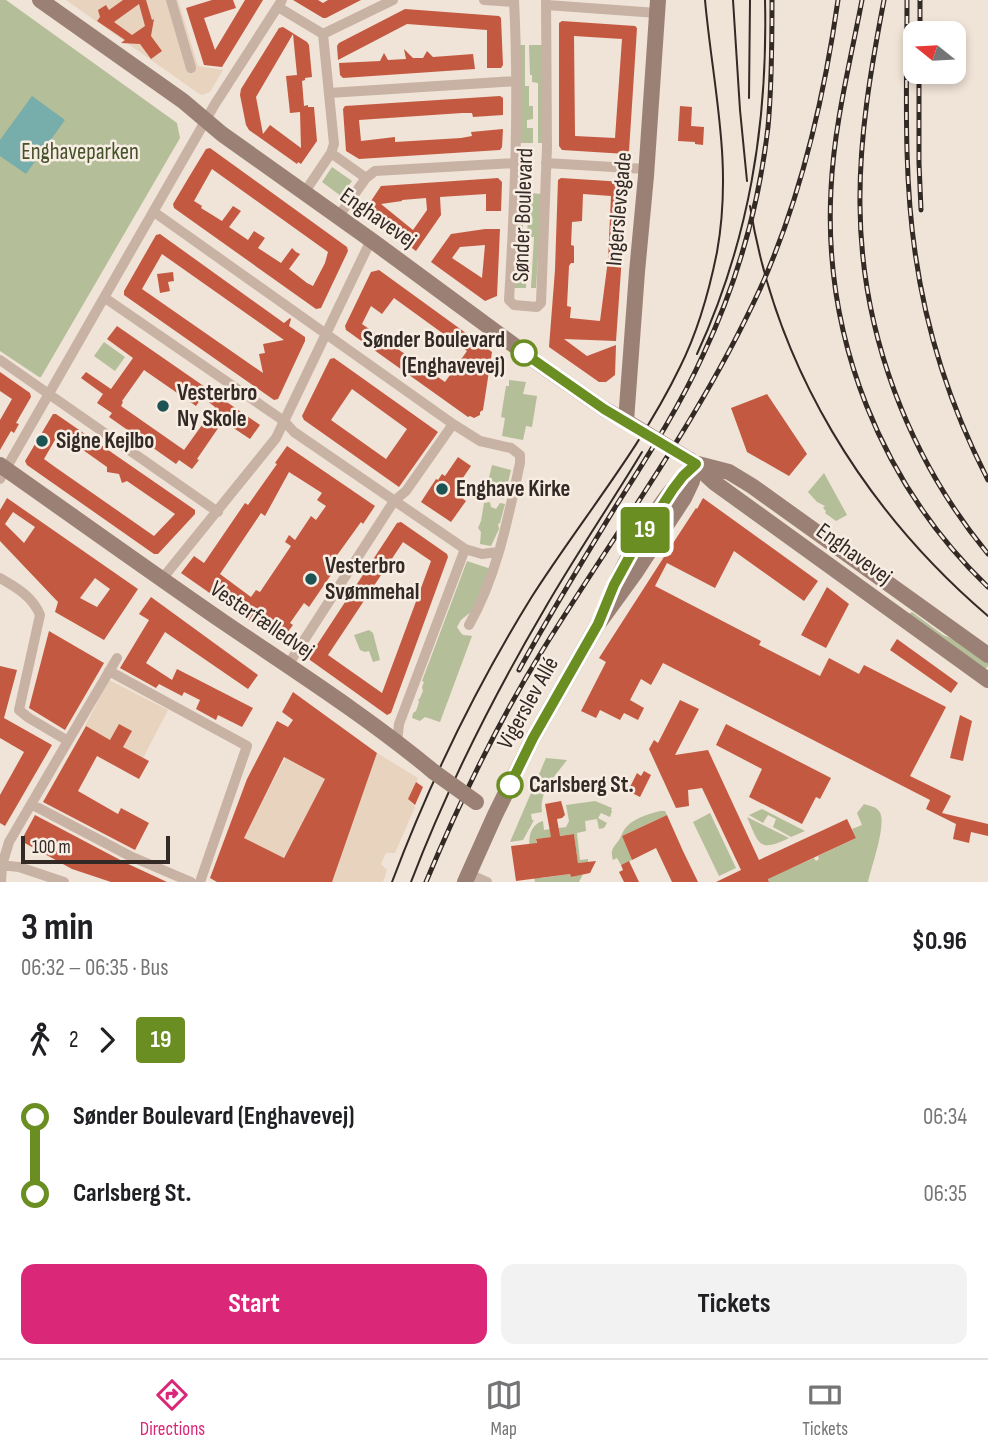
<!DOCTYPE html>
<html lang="en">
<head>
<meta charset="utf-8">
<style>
	body { margin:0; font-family:"Sofia Sans Condensed",sans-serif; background:#f2f2f2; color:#202124; height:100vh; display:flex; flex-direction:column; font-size:26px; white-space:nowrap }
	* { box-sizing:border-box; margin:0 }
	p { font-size:23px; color:#757577 }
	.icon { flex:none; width:38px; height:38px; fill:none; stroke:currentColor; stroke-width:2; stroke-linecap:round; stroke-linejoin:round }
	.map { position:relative; height:882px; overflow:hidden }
	.sheet { display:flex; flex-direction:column; background:#fff; flex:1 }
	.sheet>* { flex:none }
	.badge { padding:0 14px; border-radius:5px; font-size:24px; line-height:46px }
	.needle { width:46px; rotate:288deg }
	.buttons { position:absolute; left:903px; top:21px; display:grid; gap:14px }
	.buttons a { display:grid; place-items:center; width:63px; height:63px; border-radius:14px; background:#fff; box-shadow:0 4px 10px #0003; font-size:35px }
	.scale { position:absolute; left:21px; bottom:18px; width:149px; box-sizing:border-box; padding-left:7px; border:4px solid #332925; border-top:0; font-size:19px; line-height:24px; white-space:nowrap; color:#332925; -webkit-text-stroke:5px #f8ede3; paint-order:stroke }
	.map>.badge { position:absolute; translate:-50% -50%; box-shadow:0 0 0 4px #fff }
	.legs { display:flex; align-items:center; gap:10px; height:77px; padding:0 21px; font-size:23px }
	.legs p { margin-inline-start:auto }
	.overview { display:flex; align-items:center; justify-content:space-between; height:119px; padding:0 21px }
	h1 { font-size:38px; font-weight:700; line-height:52px }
	.action { display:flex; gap:14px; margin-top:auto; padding:14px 21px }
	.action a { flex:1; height:80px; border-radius:14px; background:#db2777; color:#fff; font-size:28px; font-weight:700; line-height:80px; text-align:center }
	.action a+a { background:#f2f2f2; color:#202124 }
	ul { padding:0 21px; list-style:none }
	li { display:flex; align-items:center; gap:24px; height:77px; font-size:26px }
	li i { display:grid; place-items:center; width:10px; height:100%; margin:0 9px; background:currentColor }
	li i::after { content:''; width:18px; height:18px; margin:-9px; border:5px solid; border-radius:50%; background:#fff }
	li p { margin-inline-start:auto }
	li:first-child i { background:linear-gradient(#0000 50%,currentColor 0) }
	li:last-child i { background:linear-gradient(currentColor 50%,#0000 0) }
	.tab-bar { display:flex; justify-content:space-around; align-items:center; height:98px; border-top:2px solid #e0e0e0; background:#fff; font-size:19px; color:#757577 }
	.tab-bar a { display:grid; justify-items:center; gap:4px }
	.tab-bar .selected { color:#db2777 }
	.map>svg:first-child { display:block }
	.green { fill:#b4be98 }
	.plaza { fill:#e8d3be }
	.water { fill:#77adab }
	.building { fill:#c45941; fill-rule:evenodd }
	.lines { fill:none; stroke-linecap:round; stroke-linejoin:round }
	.street { stroke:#c8b2a4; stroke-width:10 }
	.secondary { stroke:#9b8175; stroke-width:16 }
	.tram { stroke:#332925; stroke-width:2 }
	.rail-casing { stroke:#332925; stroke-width:5 }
	.rail { stroke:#f8ede3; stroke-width:2.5; stroke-dasharray:8; stroke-linecap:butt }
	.secondary-bridge { stroke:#9b8175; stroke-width:16 }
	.line-1-casing { stroke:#fff; stroke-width:16 }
	.line-1 { stroke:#6b8e23; stroke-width:10 }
	.stop-1-dot { fill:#fff; stroke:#6b8e23; stroke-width:3.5 }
	.poi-dot { fill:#1c5353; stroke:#f8ede3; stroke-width:2.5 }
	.labels { text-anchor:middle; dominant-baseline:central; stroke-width:5; stroke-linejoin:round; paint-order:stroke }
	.park-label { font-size:23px; fill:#455129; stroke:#f8ede3 }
	.street-label { font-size:23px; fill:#332925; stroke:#f8ede3 }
	.stop-label { font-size:23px; font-weight:bold; fill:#332925; stroke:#f8ede3; text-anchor:end }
	.poi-label { font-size:23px; font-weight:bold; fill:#332925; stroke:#f8ede3; text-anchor:start }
</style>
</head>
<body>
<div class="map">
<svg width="988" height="882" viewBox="0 0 988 882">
	<rect width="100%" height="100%" fill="#f0e3d7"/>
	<path class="green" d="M 0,0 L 6,0 L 177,123 L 180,138 L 41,377 L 39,377 L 0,351 Z
		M 519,45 L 525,45 L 525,86 L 529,86 L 529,106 L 533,106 L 533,119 L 527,120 L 527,128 L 533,128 L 533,143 L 519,143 Z
		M 529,45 L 542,45 L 542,143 L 538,143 L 538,83 L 532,82 L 532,75 L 530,75 Z
		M 520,149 L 531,150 L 530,187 L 524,188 L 524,214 L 518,214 Z
		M 332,167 L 352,181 L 341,196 L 322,182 Z
		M 529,193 L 542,194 L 536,288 L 531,288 L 534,237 L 527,237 Z
		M 518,221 L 523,221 L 522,249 L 528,249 L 526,288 L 514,288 Z
		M 104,342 L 125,357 L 115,371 L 94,356 Z
		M 509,380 L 526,382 L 523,394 L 537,396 L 532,427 L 526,426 L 523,440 L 502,436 L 505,418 L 501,417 L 506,386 L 509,386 Z
		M 492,465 L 511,470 L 504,499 L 485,494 Z
		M 824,473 L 847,515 L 836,521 L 825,513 L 826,511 L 823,508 L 825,506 L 817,502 L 808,492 Z
		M 490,502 L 491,507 L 496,509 L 500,503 L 505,504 L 500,523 L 498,524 L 499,529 L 491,546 L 480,544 L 481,532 L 478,528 L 481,521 L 484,503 Z
		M 467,561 L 491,569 L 477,607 L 461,620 L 457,627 C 464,638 462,634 472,636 L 440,722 L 425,717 L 420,721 L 412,718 L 413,713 L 416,711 L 419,702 L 418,700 L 420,698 L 423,691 L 422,687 L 424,682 L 422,681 Z
		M 912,612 L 943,635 L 965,644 L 988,661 L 988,666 L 984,671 L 907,615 Z
		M 369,630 L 373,633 L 380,660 L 373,662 L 369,651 L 365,652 L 360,650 L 354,635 Z
		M 546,758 L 567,760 C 555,776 539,792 542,812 L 531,814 L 532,820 L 534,820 L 523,840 L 510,842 Z
		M 595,801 L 612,808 L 611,810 L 612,811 L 610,817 L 601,813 L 598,818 L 607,823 L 604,828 L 599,829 L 597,819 L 585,821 L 586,831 L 577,833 L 580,860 L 588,859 L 588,862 L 578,863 L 574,834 L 536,839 L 541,878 L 570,874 L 571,877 L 583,874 L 579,882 L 535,882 C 532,864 520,827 543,821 L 544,830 L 566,827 L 569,821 L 566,805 Z
		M 864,804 C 869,806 875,806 879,811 C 888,821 871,868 868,882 L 769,882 L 768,878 L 814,858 L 816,861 L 819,859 L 818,856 L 856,838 L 852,829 L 862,825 L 857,813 Z
		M 762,809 L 805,831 L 791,837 L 773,827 L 776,819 L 768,815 L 763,823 L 749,815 Z
		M 660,811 L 665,811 L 667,815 L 622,836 L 632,860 L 621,865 L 617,858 L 613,860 C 610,850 613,848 619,840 C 621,837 622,833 624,830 C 631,819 648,814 660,811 Z
		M 710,813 L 736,868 L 719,876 L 693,822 Z
		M 747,817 L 789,838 C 758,853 759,844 747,817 Z"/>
	<path class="plaza" d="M 66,0 L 178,0 L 198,66 L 223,70 L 210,92 L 202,95 L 198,93 Z
		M 109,680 L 168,710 L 143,758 L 85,726 Z
		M 377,753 L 418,778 L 408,799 L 415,807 L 395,853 L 386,853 L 381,864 L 387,870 L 383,882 L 328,882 L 336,869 Z
		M 285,758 L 325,779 L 290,846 L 283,858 L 220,882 Z"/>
	<path class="water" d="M 32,96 L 65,120 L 26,174 L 0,156 L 0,140 Z"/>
	<path class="building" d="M 123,0 L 146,0 L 152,20 L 154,19 L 151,36 L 162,51 L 151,59 L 140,44 L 121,43 L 125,40 L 97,21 L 100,17 L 98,10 L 106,5 L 109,10 ZM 139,4 L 145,26 L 132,35 L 114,22 Z
		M 212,0 L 233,0 L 236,8 L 204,18 L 215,50 L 245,0 L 263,0 L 222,67 L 204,65 L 186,8 Z
		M 293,0 L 318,0 L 323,3 L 328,0 L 361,0 L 326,18 L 323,18 Z
		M 405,9 L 499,16 L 501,18 L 503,65 L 501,68 L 487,68 L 487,30 L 407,24 L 338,60 L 337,46 L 339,43 Z
		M 562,21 L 635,26 L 637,28 L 629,151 L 626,154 L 562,150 L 559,146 L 559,23 ZM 574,36 L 622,39 L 615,138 L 575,136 Z
		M 283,27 L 307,42 L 309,45 L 312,77 L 305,78 L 305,80 L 302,81 L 304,106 L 308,105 L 308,107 L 314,107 L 317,141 L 301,164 L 298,162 L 297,164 L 249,130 L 246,125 L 240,95 L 241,89 L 279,28 ZM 293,34 L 297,75 L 286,76 L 290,113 L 300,112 L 301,148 L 270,125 L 263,134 L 256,97 Z
		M 404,49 L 413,58 L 423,58 L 427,51 L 433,57 L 473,54 L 475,69 L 343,78 L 340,75 L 339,63 L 380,61 L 384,53 L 388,60 L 406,59 Z
		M 500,96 L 503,98 L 503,115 L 473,117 L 472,113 L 462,113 L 359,120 L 361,141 L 395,137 L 395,142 L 461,138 L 472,136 L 471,132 L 503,129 L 502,147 L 500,150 L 359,159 L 346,151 L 343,109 L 345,106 Z
		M 680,106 L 692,107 L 691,126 L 704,127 L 703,145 L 695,144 L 695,142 L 678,141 Z
		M 210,148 L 347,247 L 348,251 L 321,308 L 316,309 L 174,208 L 173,204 L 189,177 L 206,149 ZM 212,169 L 328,252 L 325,263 L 313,286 L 307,283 L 289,269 L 300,254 L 296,252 L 292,248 L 281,263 L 258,248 L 265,238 L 254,231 L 248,240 L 229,227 L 241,211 L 233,206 L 222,221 L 201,208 L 202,206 L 194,201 Z
		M 498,178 L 502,182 L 501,211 L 486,211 L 486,194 L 440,197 L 441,215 L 416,251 L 365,214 L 367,211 L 365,210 L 381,186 ZM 426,198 L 427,210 L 413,230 L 381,204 L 402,201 L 402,200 Z
		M 561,178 L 624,182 L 627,185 L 616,341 L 564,339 L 587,356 L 616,345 L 615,375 L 606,382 L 599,382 L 549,347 L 555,270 L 558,180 ZM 583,194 L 611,196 L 608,260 L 600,321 L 570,318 L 571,307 L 567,306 L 569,266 L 571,263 L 574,263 L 574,246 L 571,245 L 572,222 L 582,221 Z
		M 485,229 L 500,229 L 497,296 L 485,301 L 431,262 L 451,234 ZM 485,245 L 482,278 L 452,258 L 460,247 Z
		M 160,234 L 284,323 L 290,318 L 291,319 L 289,326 L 305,337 L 305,341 L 278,399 L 274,400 L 124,295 L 124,291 L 156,235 ZM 162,254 L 284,340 L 263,344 L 265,353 L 259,354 L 263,373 L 142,289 Z
		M 379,270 L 492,352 L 483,410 L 480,412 L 480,415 L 474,418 L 470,416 L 468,417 L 346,330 L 345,326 L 371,272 ZM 394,298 L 467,351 L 445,382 L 362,324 L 371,306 L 382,314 Z
		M 173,272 L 174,281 L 168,282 L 170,291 L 160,293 L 157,274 Z
		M 117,326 L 260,425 L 250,439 L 223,421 L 197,459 L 199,460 L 192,469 L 179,460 L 176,464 L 109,417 L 112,413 L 97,403 L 103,394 L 81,378 L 86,372 L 111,389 L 133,358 L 107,339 ZM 144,370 L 196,406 L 202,397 L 215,407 L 184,450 L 121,406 L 123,402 L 122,401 Z
		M 334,358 L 438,432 L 399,487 L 304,420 L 302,416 L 330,359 ZM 352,389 L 407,429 L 386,459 L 331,420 Z
		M 0,372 L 30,393 L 31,397 L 16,423 L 19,424 L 14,433 L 11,431 L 0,450 L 0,420 L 12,399 L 0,391 Z
		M 767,394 L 807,454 L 789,476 L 747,452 L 731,408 Z
		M 53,414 L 56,414 L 195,510 L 195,514 L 158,554 L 154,554 L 27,465 L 25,461 ZM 59,433 L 107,467 L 107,472 L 119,474 L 122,483 L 127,481 L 175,514 L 154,536 L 55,467 L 44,459 Z
		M 287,446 L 375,506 L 363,524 L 361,522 L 330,565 L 335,569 L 309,607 L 304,603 L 290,623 L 293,625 L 280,642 L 181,573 L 194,556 L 204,563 L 245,503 L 248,505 L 277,464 L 275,463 ZM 289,472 L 322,493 L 317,500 L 326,506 L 316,520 L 311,516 L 295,540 L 289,535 L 285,542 L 291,546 L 260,592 L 256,590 L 251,597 L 220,574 L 261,513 L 265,516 Z
		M 458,457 L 471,466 L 456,488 L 465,495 L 463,499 L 466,501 L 451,522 L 421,502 L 436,479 L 438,480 L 442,474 L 445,476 Z
		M 7,498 L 138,589 L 104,640 L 55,612 L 58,602 L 0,541 L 0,510 ZM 13,512 L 35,527 L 24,543 L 5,524 ZM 95,578 L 110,589 L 97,607 L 80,598 Z
		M 703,498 L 818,581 L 804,601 L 734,551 L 715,588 L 667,563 L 655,586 L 761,641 L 759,645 L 820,676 L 829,658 L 859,674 L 864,665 L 946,707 L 910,776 L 951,796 L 942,813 L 988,824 L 988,836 L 971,832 L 969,843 L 953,839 L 956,824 L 926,809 L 930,800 L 663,663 L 651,685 L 641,679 L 630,700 L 644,708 L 638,720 L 624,713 L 620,720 L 600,710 L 596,718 L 581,711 L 606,662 L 599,658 L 662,560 L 696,508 L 697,509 Z
		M 401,522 L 447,554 L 448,557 L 391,713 L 387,715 L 310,660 L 309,657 L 397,523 ZM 403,542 L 431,561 L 382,693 L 328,655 Z
		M 827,587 L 849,604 L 826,648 L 801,635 Z
		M 151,597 L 258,675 L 248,689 L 165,632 L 146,663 L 172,680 L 177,669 L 253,708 L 242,727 L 218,715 L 216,720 L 196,709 L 200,700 L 184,692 L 182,696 L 159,684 L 156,688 L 120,668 L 149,620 L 139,614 Z
		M 49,631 L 104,663 L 65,730 L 29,708 Z
		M 897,639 L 958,683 L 951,693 L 890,650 Z
		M 0,666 L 17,670 L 4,718 L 52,745 L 5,826 L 0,823 L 0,795 L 24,752 L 0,738 Z
		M 293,692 L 377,753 L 332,882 L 217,882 L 210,878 L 247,779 L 277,721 L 288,727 L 293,720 L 282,712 ZM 284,757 L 325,779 L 284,858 L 244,838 Z
		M 680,700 L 699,709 L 675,755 L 708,750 L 759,860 L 847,819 L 856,838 L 768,879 L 769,882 L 716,882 L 741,870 L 702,788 L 688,790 L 689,806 L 676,808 L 649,749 L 654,740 L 658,743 Z
		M 960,715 L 972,721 L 963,761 L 950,758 Z
		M 119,724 L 132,731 L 123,747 L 149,761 L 139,779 L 97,756 L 78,791 L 118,814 L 121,808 L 149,823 L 135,850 L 43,802 L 86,726 L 110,740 Z
		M 726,724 L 831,778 L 820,799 L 816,797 L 802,824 L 749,797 L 762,769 L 716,745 Z
		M 644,771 L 651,775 L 640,797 L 628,791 L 637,773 L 641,776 Z
		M 416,782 L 423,787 L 415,805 L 408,799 Z
		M 561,801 L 565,815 L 562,818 L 557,819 L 560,836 L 574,834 L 578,863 L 596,861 L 590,873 L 571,877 L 570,874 L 516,881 L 511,846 L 537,843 L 536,839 L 551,837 L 545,804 Z
		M 35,815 L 126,863 L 167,882 L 111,882 L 72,869 L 21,841 Z
		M 667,815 L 683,851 L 698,882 L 672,882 L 656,848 L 632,860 L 622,836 Z
		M 629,861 L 639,882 L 624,882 L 619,872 L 623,870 L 621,865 Z"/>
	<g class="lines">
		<path class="street" d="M 171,0 L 191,68
			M 484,0 L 514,2
			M 514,0 C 519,100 515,200 509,300 L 514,305 L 537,307 L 541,303 L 547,147 L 546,0
			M 547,5 L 657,13
			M 278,7 L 323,34 L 334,144 L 331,153 L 304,193
			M 323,34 L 393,0
			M 329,93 L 516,81
			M 331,153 L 366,178
			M 546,163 L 646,169
			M 154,212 L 453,424 L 480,441 L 511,448 L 520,455 L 520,463 C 508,518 497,576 469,625
			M 338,217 L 366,178 L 375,171 L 516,163
			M 105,298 L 284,421 L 294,432 L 465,549 L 482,554 L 498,552
			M 0,360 L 218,512
			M 0,479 L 215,104 L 282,0
			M 0,578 C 16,587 33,597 40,615 L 19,710 L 29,718 L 68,741 L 9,842 L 2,865 L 1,882
			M 162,579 L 276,438 L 371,240
			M 288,665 L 394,501 L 406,491 L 453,424
			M 109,671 L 247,746 L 200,882
			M 68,741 L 117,658
			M 397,743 L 399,724 L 465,549
			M 31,804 L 130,856 L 191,882
			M 0,865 L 19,867 L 64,882
			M 469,874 L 487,882"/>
		<path class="secondary" d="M 40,0 L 183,101 L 222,134 L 371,240 L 538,363 L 604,409 L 629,423
			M 626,421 L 637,272 L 646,176 L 658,0
			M 690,460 L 715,483 L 988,680
			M 698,464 L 729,472 L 752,486 L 988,655
			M 0,465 C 74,517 148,570 222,621 C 294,670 368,717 434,772
			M 610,596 C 628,553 662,495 696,464
			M 465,882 L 495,815 L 533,738 L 598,624 L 635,573 L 684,498 L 692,481 L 696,464"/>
		<path class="tram" d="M 733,0 L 740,110 L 747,181
			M 749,98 L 750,0
			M 750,206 C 776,367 864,510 988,616
			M 697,354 C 749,241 768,124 765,0
			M 392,882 C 429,784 476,687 531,598 C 580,521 640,450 680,367 C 698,331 709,292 717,252 C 733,163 713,88 705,0
			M 411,882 C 447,788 493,697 544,610 C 575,556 610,505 642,452"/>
		<defs>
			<path id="rail" d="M 862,0 C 850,63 834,125 831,189 C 823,338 881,484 988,587
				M 884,0 C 871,68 859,137 860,206 C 861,332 908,457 988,554
				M 907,0 C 907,83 903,169 915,252 C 926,332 951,408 988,480
				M 920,33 L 920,0
				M 919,72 L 919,163 L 921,210
				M 519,670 C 550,614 583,560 616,506 C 647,457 679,408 703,355 C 737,283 759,206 768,127 C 772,85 772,42 772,0
				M 426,882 C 459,803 497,724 542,651 C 616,531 701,418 760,289 C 801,198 824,99 838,0"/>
		</defs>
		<use href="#rail" class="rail-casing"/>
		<use href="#rail" class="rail"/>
		<path class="secondary-bridge" d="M 629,423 L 688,459
			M 434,772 L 476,802"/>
	</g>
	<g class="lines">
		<defs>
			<path id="line-1" d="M 510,785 L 533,738 L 598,624 L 614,585 L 632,552 L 673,489 L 683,476 L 696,464 L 604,409 L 524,353"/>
		</defs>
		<use href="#line-1" class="line-1-casing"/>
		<use href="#line-1" class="line-1"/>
	</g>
	<g class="stop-1-dot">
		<circle cx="524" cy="353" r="12"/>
		<circle cx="510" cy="785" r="12"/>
	</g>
	<g class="poi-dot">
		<circle cx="163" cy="406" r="7"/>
		<circle cx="42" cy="441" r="7"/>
		<circle cx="442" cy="489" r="7"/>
		<circle cx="311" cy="579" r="7"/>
	</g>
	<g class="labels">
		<g class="park-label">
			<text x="80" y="152">Enghaveparken</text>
		</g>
		<g class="street-label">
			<text transform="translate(619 209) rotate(-85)">Ingerslevsgade</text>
			<text transform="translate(523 215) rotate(-88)">Sønder Boulevard</text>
			<text transform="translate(378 218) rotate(35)">Enghavevej</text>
			<text transform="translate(854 554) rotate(36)">Enghavevej</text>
			<text transform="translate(262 620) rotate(34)">Vesterfælledvej</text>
			<text transform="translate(528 703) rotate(-61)">Vigerslev Allé</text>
		</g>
		<g class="stop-label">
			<text x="505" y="340">Sønder Boulevard<tspan x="505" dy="26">(Enghavevej)</tspan></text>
			<text x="529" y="785" text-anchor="start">Carlsberg St.</text>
		</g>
		<g class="poi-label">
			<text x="177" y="393">Vesterbro<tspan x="177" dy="26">Ny Skole</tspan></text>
			<text x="56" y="441">Signe Kejlbo</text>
			<text x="456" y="489">Enghave Kirke</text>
			<text x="325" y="566">Vesterbro<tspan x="325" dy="26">Svømmehal</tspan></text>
		</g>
	</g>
</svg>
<div class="buttons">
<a><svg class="needle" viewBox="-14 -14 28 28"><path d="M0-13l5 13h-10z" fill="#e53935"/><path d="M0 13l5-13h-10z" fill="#757577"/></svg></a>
</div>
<div class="scale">100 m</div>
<b class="badge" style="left:645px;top:530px;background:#6b8e23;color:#fff">19</b>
</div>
<section class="sheet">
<div class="overview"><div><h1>3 min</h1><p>06:32 – 06:35 · Bus</p></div><b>$0.96</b></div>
<div class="legs"><svg class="icon" aria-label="walk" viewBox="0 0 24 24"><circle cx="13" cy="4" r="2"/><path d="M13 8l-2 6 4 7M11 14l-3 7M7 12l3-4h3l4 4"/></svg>2<svg class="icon" aria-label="forward" viewBox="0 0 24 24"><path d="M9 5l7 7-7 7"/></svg><b class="badge" style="background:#6b8e23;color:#fff">19</b></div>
<ul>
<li><i style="color:#6b8e23"></i><b>Sønder Boulevard (Enghavevej)</b><p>06:34</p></li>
<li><i style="color:#6b8e23"></i><b>Carlsberg St.</b><p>06:35</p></li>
</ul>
<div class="action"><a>Start</a><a>Tickets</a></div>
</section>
<nav class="tab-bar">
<a class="selected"><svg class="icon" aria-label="directions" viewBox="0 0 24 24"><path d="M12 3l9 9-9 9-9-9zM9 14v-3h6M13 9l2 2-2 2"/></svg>Directions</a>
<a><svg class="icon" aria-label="map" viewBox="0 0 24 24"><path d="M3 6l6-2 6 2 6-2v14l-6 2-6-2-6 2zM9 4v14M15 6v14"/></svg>Map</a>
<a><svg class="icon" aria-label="tickets" viewBox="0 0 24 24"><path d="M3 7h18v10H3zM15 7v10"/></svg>Tickets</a>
</nav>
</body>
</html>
